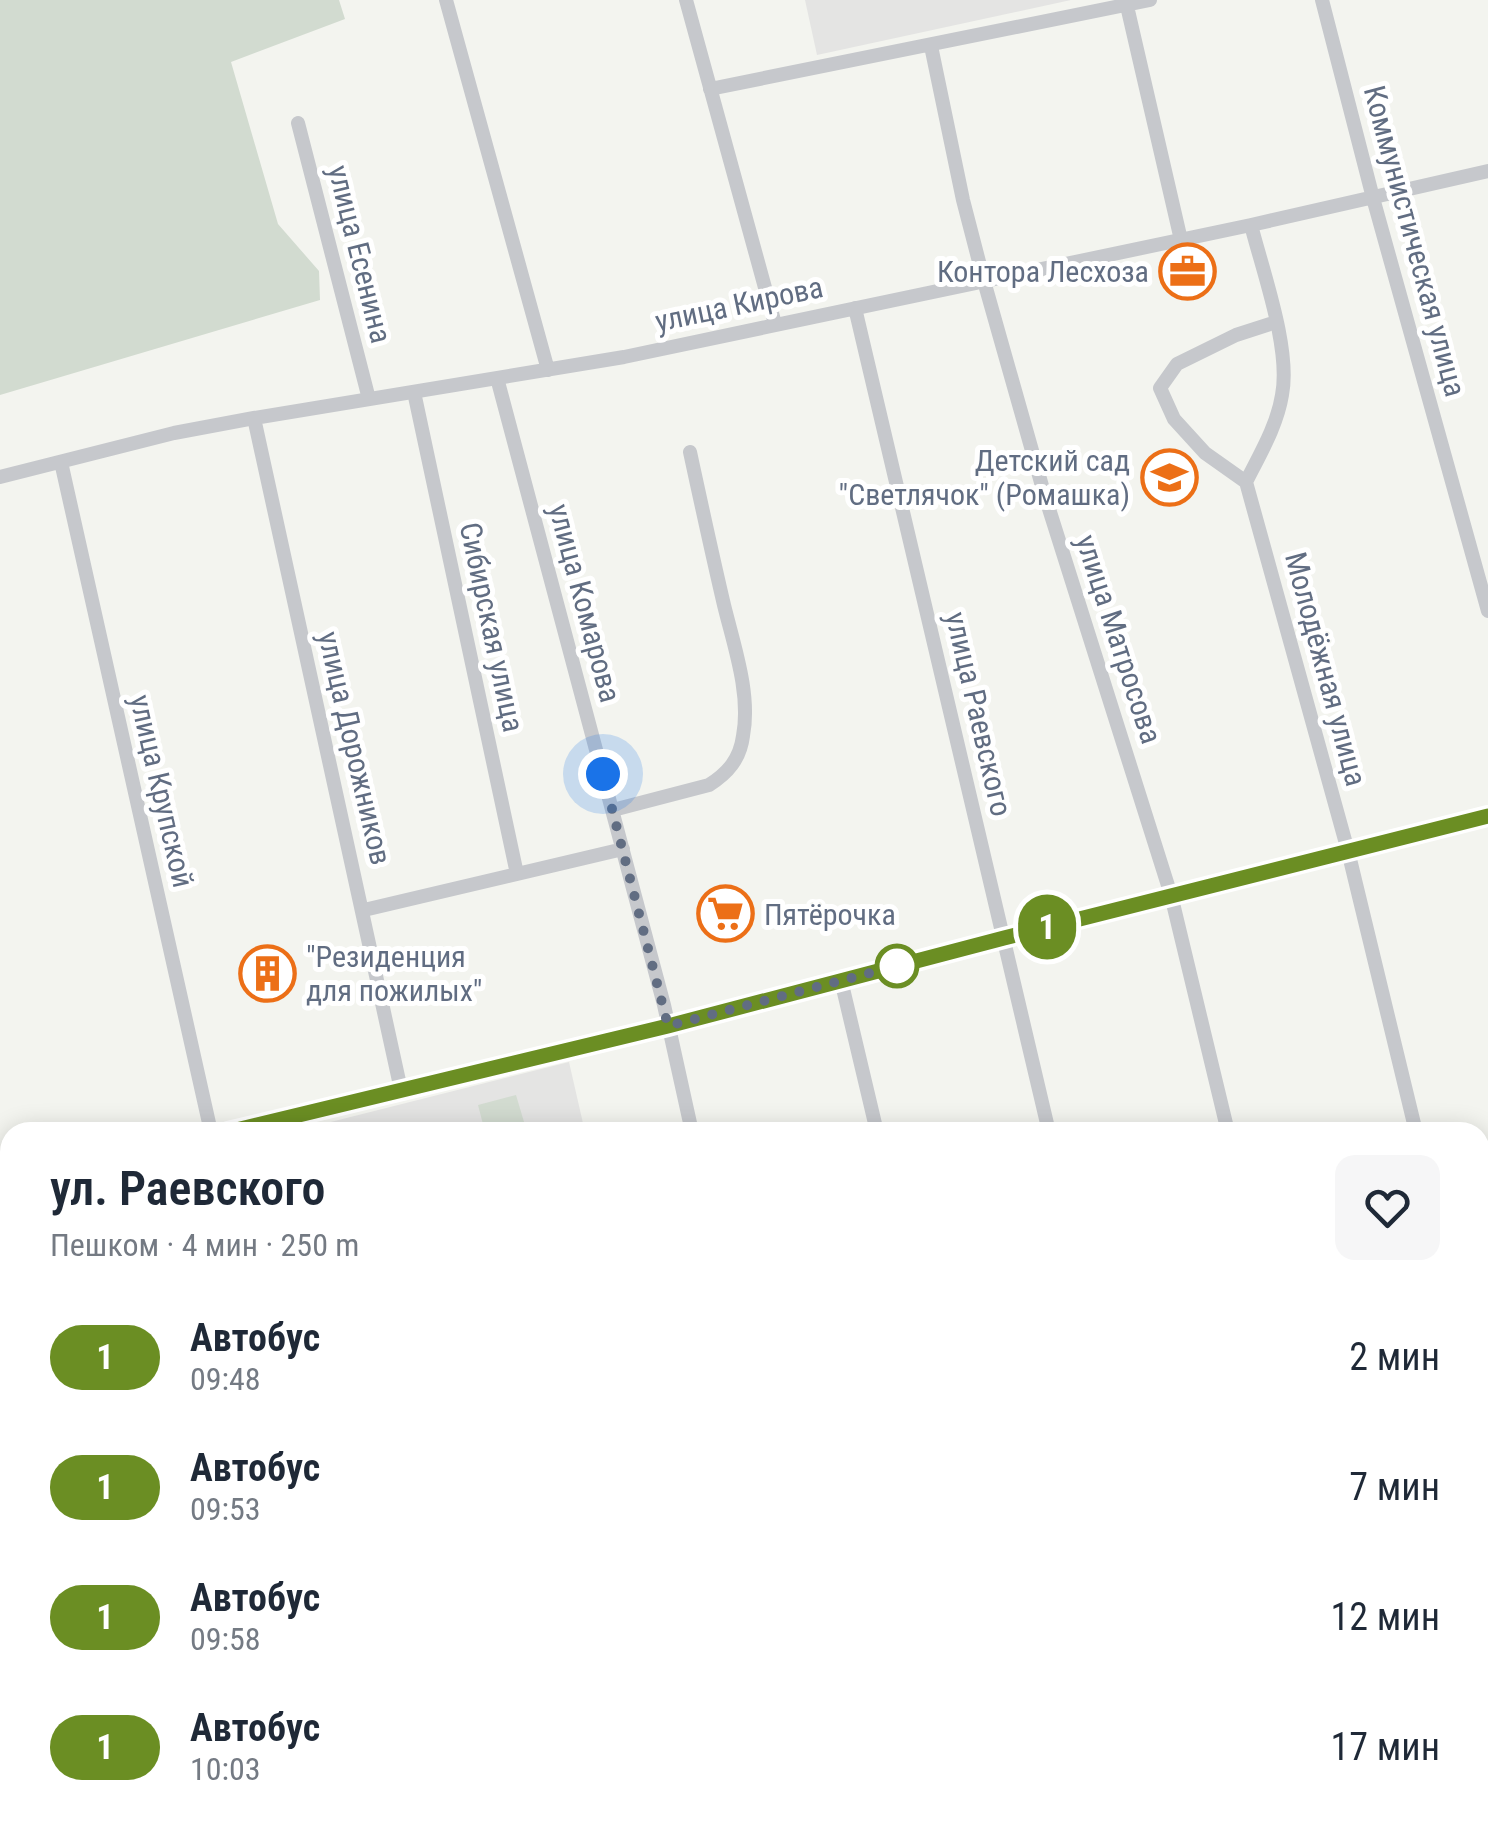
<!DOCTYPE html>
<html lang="ru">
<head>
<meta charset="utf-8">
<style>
	body { margin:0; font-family:"Roboto Condensed",sans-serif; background:#f6f6f7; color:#1f2937; height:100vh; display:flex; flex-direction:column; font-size:38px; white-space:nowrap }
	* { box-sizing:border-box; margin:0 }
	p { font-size:32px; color:#747a83 }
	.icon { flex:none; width:55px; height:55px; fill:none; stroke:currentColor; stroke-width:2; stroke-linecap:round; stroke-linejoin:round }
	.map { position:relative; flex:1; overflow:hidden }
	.drawer { position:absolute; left:0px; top:1122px; width:1490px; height:712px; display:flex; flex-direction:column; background:#fff; border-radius:30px 30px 0 0; box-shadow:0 5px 25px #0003 }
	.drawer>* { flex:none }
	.badge { padding:0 20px; border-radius:32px; font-size:35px; line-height:65px }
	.you { position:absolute; width:50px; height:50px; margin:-25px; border:8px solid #fff; border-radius:50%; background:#1a73e8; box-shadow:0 0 0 15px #1a73e833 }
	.map>.badge { position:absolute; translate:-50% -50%; box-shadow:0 0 0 5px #fff }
	.round { display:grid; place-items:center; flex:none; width:105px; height:105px; border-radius:20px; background:#f6f6f7 }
	.summary { display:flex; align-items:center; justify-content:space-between; height:170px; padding:0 50px }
	h1 { font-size:48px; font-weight:600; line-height:75px }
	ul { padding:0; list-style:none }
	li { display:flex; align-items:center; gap:30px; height:130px; padding:0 50px }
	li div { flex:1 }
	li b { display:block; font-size:38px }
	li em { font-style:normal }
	li .badge { min-width:110px; font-weight:700; text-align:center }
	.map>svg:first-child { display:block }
	.built { fill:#e4e4e3 }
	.green { fill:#d2dbd0 }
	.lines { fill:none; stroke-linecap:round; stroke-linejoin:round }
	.major-casing { stroke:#b6b9bd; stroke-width:20 }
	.minor { stroke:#c6c8cc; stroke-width:14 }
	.major { stroke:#fff; stroke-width:18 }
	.line-casing { stroke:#fff; stroke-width:22 }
	.line { stroke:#6b8e23; stroke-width:15 }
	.walk { stroke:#616d82; stroke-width:10; stroke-dasharray:0 18 }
	.stop-dot { fill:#fff; stroke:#6b8e23; stroke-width:5 }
	.labels { text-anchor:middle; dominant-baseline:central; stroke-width:10; stroke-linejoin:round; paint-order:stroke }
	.street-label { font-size:30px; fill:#616d82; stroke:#fff }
	.poi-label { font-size:30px; fill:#616d82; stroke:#fff; text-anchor:end }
</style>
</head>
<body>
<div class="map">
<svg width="1488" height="1833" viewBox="0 0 1488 1833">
	<rect width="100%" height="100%" fill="#f3f4ef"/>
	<path class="built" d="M 805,0 L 1071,0 L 817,55 Z
		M 569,1062 L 585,1132 L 291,1132 Z
		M 153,1825 L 254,1825 L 257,1833 L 155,1833 Z"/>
	<path class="green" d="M 0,0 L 339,0 L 345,19 L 231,62 L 278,224 L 319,271 L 320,300 L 0,395 Z
		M 516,1095 L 527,1132 L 485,1132 L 478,1105 Z
		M 0,1480 L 10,1504 L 10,1629 L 0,1633 Z
		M 10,1656 L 10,1825 L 117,1825 L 121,1833 L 0,1833 L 0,1775 L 5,1767 L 5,1754 L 0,1738 L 0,1661 Z
		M 1488,1814 L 1488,1833 L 1375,1833 L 1422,1825 L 1480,1825 L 1480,1816 Z"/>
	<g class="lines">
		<defs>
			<path id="major" d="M 227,1132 L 668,1026 L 1005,938 L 1488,816
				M 0,1187 L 10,1185
				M 0,1430 L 10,1458
				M 1480,1796 L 1488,1795
				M 141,1825 L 144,1833
				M 1255,1833 L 1303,1825"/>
		</defs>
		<use href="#major" class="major-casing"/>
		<path class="minor" d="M 446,0 L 548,370
			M 686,0 L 775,324
			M 1322,0 L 1373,198 L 1488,611
			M 1127,6 L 1181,240
			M 931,46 L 963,200 L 984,281 L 1044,493 L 1171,895 L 1228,1132
			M 710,89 L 1150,0
			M 298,123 L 369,399
			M 1251,225 C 1263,272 1291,349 1282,395 C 1277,426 1260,454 1246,482 L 1348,851 L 1416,1132
			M 855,308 L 1049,1132
			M 497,378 L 664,1005 L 692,1132
			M 414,392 L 517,874
			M 254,418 L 401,1090
			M 61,462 L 211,1132
			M 0,477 L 174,433 L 254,418 L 624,357 L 1251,225 L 1488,171
			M 1246,482 L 1205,453 L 1174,419 L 1160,388 L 1177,364 L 1236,335 L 1276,322
			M 613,810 L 709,785 C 728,773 740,759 743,736 C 751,694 734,646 724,605 C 712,554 701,503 690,452
			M 364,910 L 623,849
			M 841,980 L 877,1132
			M 1480,1395 L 1488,1428
			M 1480,1465 L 1488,1463"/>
		<use href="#major" class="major"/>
	</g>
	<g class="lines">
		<defs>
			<path id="line" d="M 228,1132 L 668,1026 L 1004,938 L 1488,816"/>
		</defs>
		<use href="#line" class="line-casing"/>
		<use href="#line" class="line"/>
		<path class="walk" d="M 603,774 L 668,1026 L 897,966"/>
	</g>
	<defs>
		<symbol id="office-ring" viewBox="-11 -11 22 22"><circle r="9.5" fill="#fff" stroke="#ec6f17" stroke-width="1.5"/><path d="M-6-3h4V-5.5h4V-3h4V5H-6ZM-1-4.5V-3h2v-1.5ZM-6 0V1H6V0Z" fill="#ec6f17"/></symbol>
		<symbol id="school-ring" viewBox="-11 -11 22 22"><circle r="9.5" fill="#fff" stroke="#ec6f17" stroke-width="1.5"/><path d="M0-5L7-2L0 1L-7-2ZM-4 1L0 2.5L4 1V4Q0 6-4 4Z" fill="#ec6f17"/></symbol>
		<symbol id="supermarket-ring" viewBox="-11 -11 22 22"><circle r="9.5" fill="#fff" stroke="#ec6f17" stroke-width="1.5"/><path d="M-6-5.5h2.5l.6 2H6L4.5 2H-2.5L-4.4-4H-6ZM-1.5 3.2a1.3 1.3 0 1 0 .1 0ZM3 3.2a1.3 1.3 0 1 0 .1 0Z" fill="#ec6f17"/></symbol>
		<symbol id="building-ring" viewBox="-11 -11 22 22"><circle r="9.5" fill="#fff" stroke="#ec6f17" stroke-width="1.5"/><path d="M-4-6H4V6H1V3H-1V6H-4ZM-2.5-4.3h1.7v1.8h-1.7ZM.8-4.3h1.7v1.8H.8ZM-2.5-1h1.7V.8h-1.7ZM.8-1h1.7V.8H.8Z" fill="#ec6f17"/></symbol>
	</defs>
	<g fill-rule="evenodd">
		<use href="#office-ring" x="1156" y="240" width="63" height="63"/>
		<use href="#school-ring" x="1138" y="446" width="63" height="63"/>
		<use href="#supermarket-ring" x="694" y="882" width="63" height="63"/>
		<use href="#building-ring" x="236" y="942" width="63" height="63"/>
	</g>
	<circle class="stop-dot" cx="897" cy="966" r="20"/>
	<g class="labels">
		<g class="street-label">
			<text transform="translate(1415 241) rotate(75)">Коммунистическая улица</text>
			<text transform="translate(360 254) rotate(76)">улица Есенина</text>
			<text transform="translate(739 304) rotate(-12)">улица Кирова</text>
			<text transform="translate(585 603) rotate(75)">улица Комарова</text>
			<text transform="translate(492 627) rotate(78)">Сибирская улица</text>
			<text transform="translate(1119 639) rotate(72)">улица Матросова</text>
			<text transform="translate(1326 669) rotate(75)">Молодёжная улица</text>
			<text transform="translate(979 714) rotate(77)">улица Раевского</text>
			<text transform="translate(355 748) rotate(77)">улица Дорожников</text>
			<text transform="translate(162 791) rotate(77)">улица Крупской</text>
		</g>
		<g class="poi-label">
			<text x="1149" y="271">Контора Лесхоза</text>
			<text x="1130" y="460">Детский сад<tspan x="1130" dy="34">"Светлячок" (Ромашка)</tspan></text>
			<text x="764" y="914" text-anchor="start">Пятёрочка</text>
			<text x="306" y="956" text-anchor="start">"Резиденция<tspan x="306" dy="34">для пожилых"</tspan></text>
		</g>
	</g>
</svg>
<div class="you" style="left:603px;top:774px"></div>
<b class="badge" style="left:1047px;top:927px;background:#6b8e23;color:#fff">1</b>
<section class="drawer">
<div class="summary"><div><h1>ул. Раевского</h1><p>Пешком · 4 мин · 250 m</p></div><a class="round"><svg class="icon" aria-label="heart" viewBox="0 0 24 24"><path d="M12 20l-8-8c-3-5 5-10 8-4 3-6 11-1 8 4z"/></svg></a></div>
<ul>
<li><span class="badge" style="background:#6b8e23;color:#fff">1</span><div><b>Автобус</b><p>09:48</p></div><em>2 мин</em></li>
<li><span class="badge" style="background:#6b8e23;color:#fff">1</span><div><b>Автобус</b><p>09:53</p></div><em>7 мин</em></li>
<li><span class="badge" style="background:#6b8e23;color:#fff">1</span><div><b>Автобус</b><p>09:58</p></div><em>12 мин</em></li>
<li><span class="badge" style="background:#6b8e23;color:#fff">1</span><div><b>Автобус</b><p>10:03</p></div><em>17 мин</em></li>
</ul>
</section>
</div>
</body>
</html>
